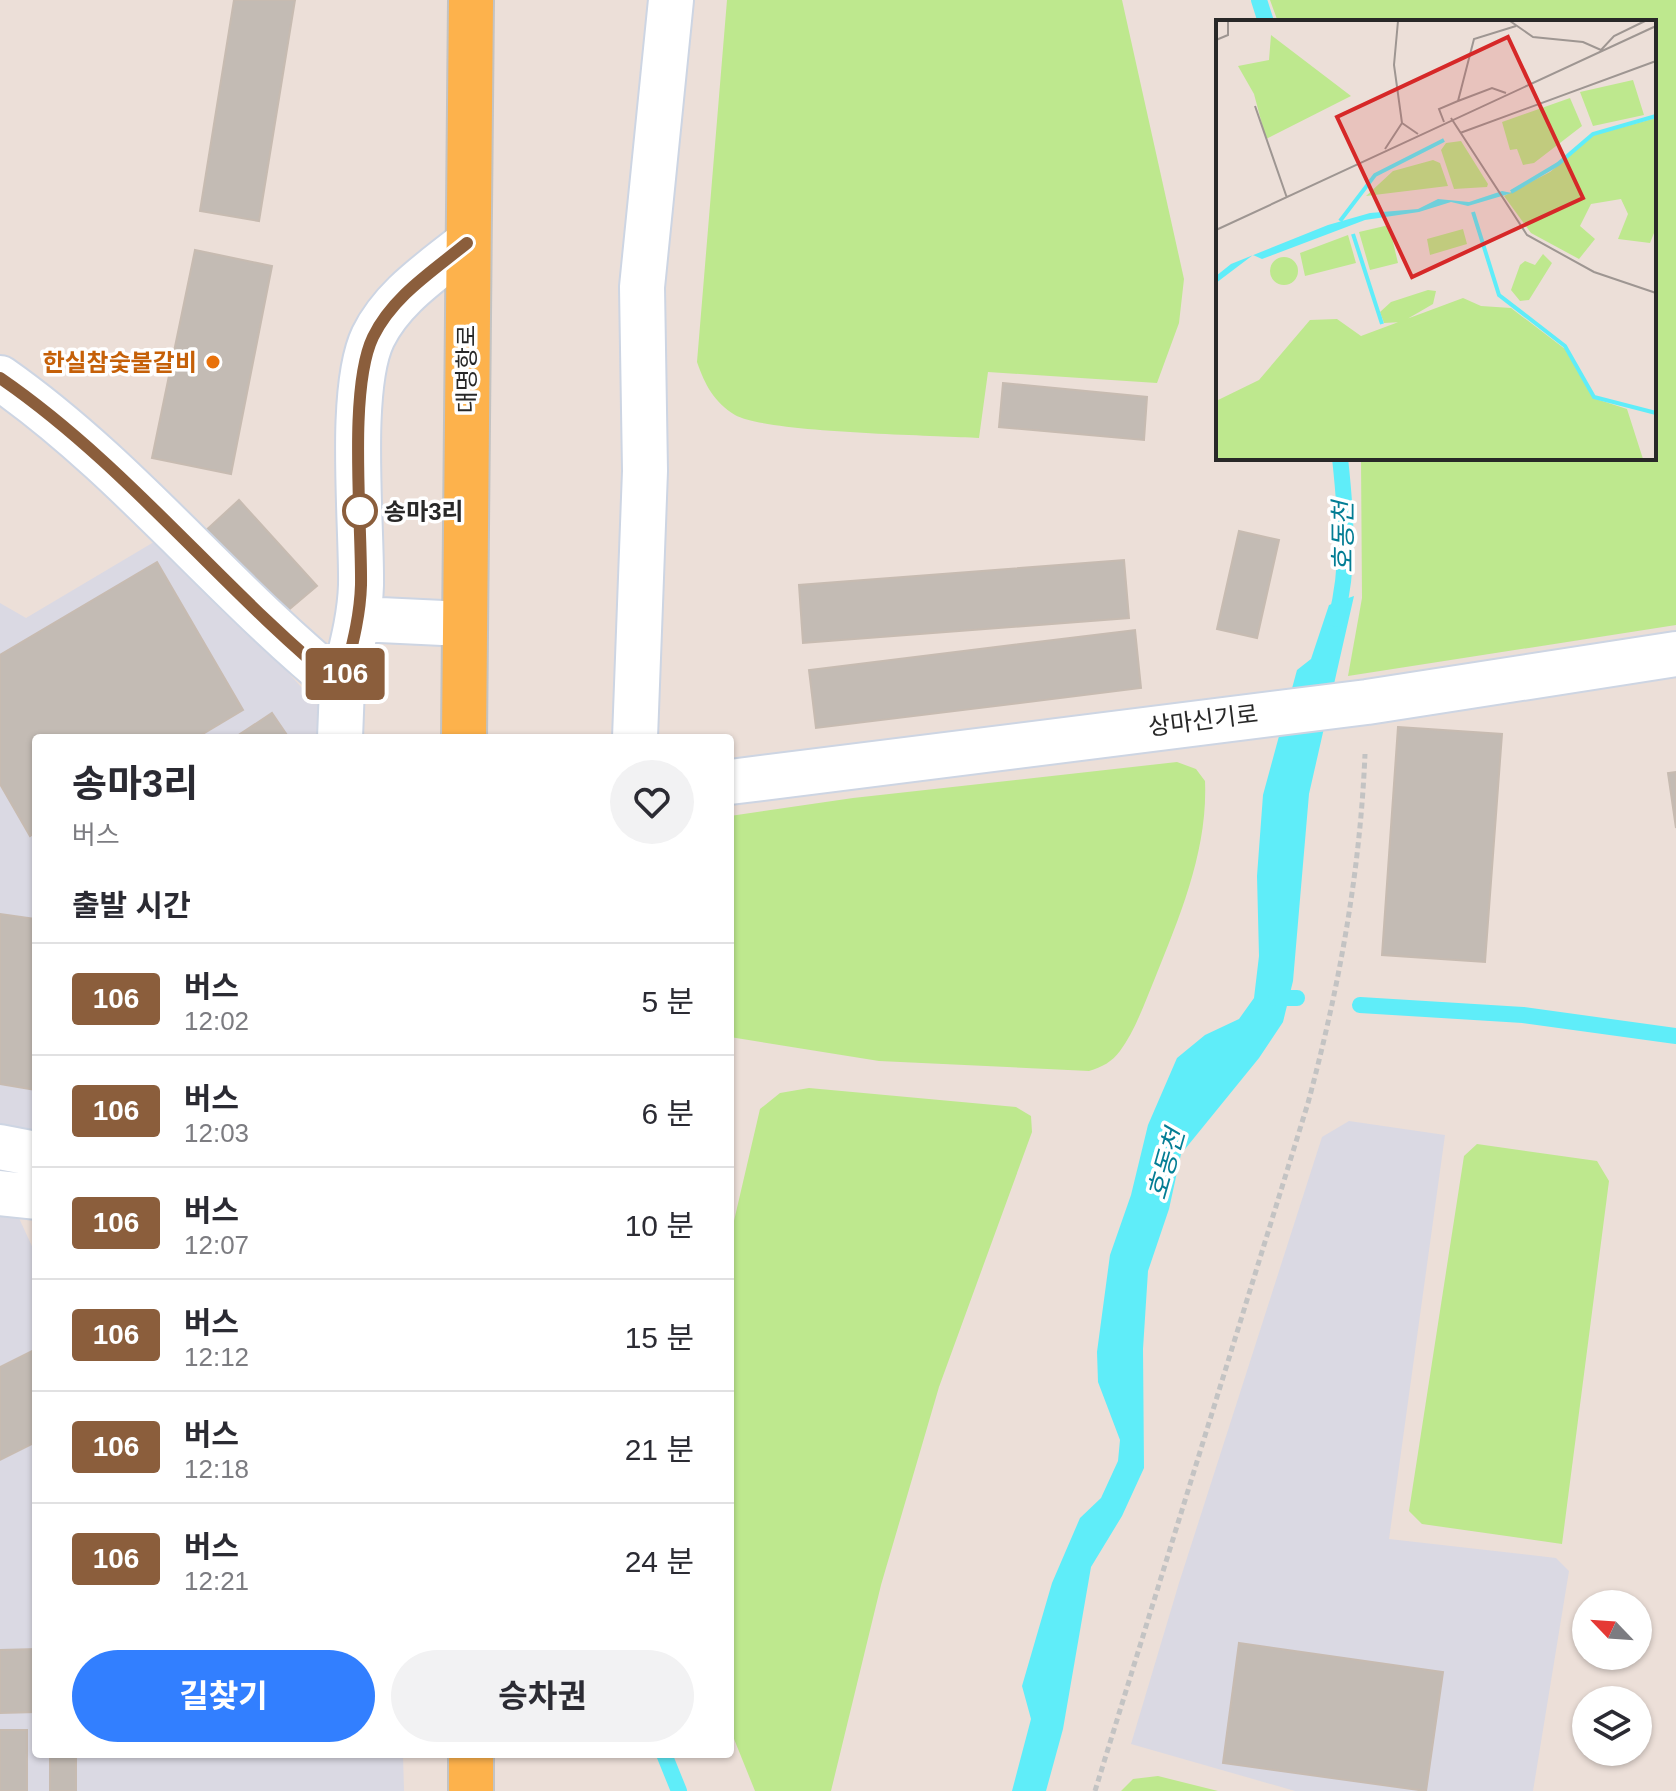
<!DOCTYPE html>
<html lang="ko">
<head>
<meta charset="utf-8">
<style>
	body { margin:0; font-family:Helvetica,"Noto Sans KR",sans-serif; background:#f2f2f3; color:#2b2b33; height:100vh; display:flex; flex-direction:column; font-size:30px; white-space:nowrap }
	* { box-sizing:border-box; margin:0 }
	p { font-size:26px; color:#7c7c81 }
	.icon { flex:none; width:44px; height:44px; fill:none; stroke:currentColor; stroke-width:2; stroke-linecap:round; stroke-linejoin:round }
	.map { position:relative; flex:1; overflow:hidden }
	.panel { position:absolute; left:32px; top:734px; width:702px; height:1024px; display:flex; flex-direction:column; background:#fff; border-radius:8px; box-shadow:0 2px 6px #0004 }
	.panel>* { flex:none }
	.badge { padding:0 16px; border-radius:6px; font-size:28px; line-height:52px }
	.needle { width:52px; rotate:295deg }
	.fabs { position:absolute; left:1572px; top:1590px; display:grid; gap:16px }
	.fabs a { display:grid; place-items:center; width:80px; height:80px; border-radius:50%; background:#fff; box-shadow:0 2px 6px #0004; font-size:40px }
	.map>.badge { position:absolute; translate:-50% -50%; box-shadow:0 0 0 4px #fff }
	h2 { padding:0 40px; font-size:30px; line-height:72px }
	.round { display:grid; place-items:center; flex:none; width:84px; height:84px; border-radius:42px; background:#f2f2f3 }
	.headline { display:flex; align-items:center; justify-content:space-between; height:136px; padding:0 40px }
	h1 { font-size:38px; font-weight:700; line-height:60px }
	.cta { display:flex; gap:16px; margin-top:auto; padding:16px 40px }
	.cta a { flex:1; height:92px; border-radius:48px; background:#327fff; color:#fff; font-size:32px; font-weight:700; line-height:92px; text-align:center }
	.cta a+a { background:#f2f2f3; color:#2b2b33 }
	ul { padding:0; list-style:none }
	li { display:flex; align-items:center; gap:24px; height:112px; padding:0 40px; border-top:2px solid #e1e1e2 }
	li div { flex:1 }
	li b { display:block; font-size:30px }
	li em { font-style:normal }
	li .badge { min-width:88px; font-weight:700; text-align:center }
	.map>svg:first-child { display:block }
	.industrial { fill:#dad9e3 }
	.green { fill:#bee88e }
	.water { fill:#5fedf9 }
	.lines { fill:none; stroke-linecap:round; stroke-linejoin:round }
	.stream { stroke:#5fedf9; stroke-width:16 }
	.building { fill:#c3bbb4; stroke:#c7bbb1; stroke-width:2 }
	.minor-casing { stroke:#cdd5e3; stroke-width:48 }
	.major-casing { stroke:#c3c3c3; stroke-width:48 }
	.path { stroke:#c3c3c3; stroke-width:5; stroke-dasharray:6 4; stroke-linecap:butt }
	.minor { stroke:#fff; stroke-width:44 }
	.major { stroke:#fdb24c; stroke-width:44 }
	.line-casing { stroke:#fff; stroke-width:18 }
	.line { stroke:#8b5e3c; stroke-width:12 }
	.food-dot { fill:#e8710a; stroke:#fff; stroke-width:3 }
	.stop-dot { fill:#fff; stroke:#8b5e3c; stroke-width:4 }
	.labels { text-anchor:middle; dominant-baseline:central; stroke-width:7; stroke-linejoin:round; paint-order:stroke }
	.food-label { font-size:24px; font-weight:bold; fill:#c56008; stroke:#fff; text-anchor:end }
	.street-label { font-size:24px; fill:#282828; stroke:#fff }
	.stop-label { font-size:24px; font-weight:bold; fill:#282828; stroke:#fff; text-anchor:start }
	.water-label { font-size:26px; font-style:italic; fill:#037d94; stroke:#fff }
	.inset-river { fill:none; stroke:#5fedf9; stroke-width:4 }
	.inset-road { fill:none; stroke:#9e9692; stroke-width:2 }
	.view { fill:#d62828; fill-opacity:0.15; stroke:#d62828; stroke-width:4 }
	.inset-edge { fill:none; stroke:#282828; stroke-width:4 }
</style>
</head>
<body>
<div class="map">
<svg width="1676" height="1791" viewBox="0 0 1676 1791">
	<rect width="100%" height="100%" fill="#ecdfd8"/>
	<path class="industrial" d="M 164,536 L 322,710 L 321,738 L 36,738 L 36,1132 L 0,1127 L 0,603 L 26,618 Z
		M 1349,1121 L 1445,1135 L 1389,1539 L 1556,1558 L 1569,1571 L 1533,1791 L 1295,1791 L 1131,1744 L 1179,1583 L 1322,1137 Z
		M 0,1177 L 36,1255 L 36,1754 L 403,1754 L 404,1791 L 0,1791 Z"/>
	<path class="green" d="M 727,0 L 1122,0 L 1184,279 L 1179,323 L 1157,383 L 988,372 L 979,438 C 933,435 767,433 735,415 C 714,402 705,385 697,362 Z
		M 1270,0 L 1676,0 L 1676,625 L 1348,676 L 1362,598 L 1361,458 L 1654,458 L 1654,22 L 1278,22 Z
		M 1177,762 L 1196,769 L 1205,781 C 1208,850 1180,916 1155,978 C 1145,1002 1135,1031 1120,1051 C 1112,1062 1102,1067 1089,1071 L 879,1061 L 730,1037 L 730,816 L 853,798 Z
		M 809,1088 L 1016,1107 L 1031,1116 L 1032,1132 L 939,1387 L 881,1585 L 831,1791 L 755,1791 L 730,1729 L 730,1238 L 760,1109 L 780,1093 Z
		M 1477,1144 L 1597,1161 L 1609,1181 L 1562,1544 L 1422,1524 L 1409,1511 L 1464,1156 Z
		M 1158,1776 L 1218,1791 L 1121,1791 L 1133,1779 Z"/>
	<path class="water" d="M 1354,596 L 1309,794 L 1293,981 L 1283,1022 L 1259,1058 L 1181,1154 L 1169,1209 L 1148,1271 L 1143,1349 L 1144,1468 L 1122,1516 L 1091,1567 L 1063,1729 L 1046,1791 L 1012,1791 L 1031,1719 L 1022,1686 L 1052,1583 L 1080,1518 L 1101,1498 L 1118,1461 L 1120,1440 L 1098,1382 L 1097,1352 L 1110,1255 L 1131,1195 L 1148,1125 L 1177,1058 L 1205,1035 L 1239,1019 L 1254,998 L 1259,956 L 1257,876 L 1263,795 L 1297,670 L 1311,659 L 1329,605 Z"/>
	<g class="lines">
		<path class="stream" d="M 1259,0 L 1266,22
			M 1336,619 C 1350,565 1346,513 1340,458
			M 1276,998 L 1297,998
			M 1360,1005 L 1523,1015 L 1676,1036
			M 664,1754 L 679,1791"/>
	</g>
	<path class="building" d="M 234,0 L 295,0 L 259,221 L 200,211 Z
		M 195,250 L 272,266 L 231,474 L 152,458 Z
		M 1003,383 L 1147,397 L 1144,440 L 999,427 Z
		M 239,500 L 317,586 L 280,617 L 203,533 Z
		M 1239,531 L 1279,540 L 1257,638 L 1217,629 Z
		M 1124,560 L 1129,618 L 803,643 L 799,585 Z
		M 157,562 L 243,710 L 196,738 L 36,738 L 36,832 L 30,836 L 0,784 L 0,655 Z
		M 1135,630 L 1141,688 L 816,728 L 809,670 Z
		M 272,713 L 289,738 L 234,738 Z
		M 1398,727 L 1502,734 L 1485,962 L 1382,955 Z
		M 1676,772 L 1676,828 L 1668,773 Z
		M 0,914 L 36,919 L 36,1090 L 0,1084 Z
		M 36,1349 L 36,1442 L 0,1460 L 0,1367 Z
		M 1239,1643 L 1443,1672 L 1426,1791 L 1223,1763 Z
		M 36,1649 L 36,1712 L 0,1713 L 0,1650 Z
		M 0,1730 L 27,1730 L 27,1791 L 0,1791 Z
		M 50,1754 L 76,1754 L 76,1791 L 50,1791 Z"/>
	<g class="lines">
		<defs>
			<path id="minor" d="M 0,378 C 127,467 222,590 342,687 L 340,738
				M 359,619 L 464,624
				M 342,687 C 350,653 360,620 361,585 C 362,524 348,389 373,337 C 393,296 433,271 467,243
				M 635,738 L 645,471 L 642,287 L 671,0
				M 730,782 L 1367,702 L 1676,654
				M 0,1147 L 36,1154
				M 0,1193 L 36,1197"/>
			<path id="major" d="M 464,738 L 471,0
				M 471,1754 L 471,1791"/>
		</defs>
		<use href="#minor" class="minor-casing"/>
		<use href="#major" class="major-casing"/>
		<path class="path" d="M 1095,1791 L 1308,1103 C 1339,988 1360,873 1365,754"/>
		<use href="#minor" class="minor"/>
		<use href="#major" class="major"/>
	</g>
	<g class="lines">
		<defs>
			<path id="line" d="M 0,378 C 128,466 222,590 342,687 C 350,653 360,620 361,585 C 362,524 348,389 373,337 C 393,296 433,271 467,243"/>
		</defs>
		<use href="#line" class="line-casing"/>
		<use href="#line" class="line"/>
	</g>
	<circle class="food-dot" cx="213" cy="362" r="8"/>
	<circle class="stop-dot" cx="360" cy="511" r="16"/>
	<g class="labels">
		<g class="food-label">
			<text x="197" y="362">한실참숯불갈비</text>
		</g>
		<g class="street-label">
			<text transform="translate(466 369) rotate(-90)">대명항로</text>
			<text transform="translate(1203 720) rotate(-7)">상마신기로</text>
		</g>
		<g class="stop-label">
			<text x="384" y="511">송마3리</text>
		</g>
		<g class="water-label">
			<text transform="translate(1343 537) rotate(-90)">호동천</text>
			<text transform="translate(1166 1164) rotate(-74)">호동천</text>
		</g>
	</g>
	<g transform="translate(1216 20)">
		<rect width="440" height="440" fill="#ecdfd8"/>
		<path d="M 55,15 L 135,76 L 50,119 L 38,74 L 22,46 L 53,40 ZM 417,60 L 428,95 L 377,106 L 364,72 ZM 354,78 L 366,106 L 318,143 L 307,145 L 301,129 L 294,130 L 286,102 ZM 440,98 L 440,208 L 434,223 L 402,219 L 412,194 L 405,179 L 375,184 L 364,206 L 379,219 L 363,239 L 315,213 L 288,176 L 334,152 L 378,115 ZM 245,121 L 272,164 L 271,167 L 238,169 L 225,130 L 230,123 ZM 217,140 L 224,143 L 232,166 L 150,176 L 177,151 ZM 173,205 L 182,243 L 154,250 L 143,212 ZM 247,209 L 251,224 L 214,235 L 211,219 ZM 132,215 L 140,243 L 89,256 L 84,233 ZM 327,234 L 336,243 L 313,280 L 304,281 L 295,270 L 304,245 L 309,241 L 319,245 ZM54 251a14 14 0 1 1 28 0a14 14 0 1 1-28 0ZM 212,270 L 220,271 L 217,284 L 186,302 L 168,303 L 164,292 L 175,282 ZM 247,278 L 265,286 L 295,288 L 349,329 L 377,378 L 411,389 L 427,439 L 0,439 L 0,381 L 43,360 L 94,300 L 121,299 L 145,316 Z" fill="#bee88e"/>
		<path d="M 286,171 L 296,173 L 252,186 L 235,182 L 203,192 L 149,200 L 46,239 L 37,235 L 0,263 L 0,256 L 15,244 L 112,205 L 154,193 L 202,189 L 222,179 L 253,182 Z" fill="#5fedf9"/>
		<path class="inset-river" d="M 295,172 L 342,144 L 377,114 L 440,96M 257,192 L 283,275 L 349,326 L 378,377 L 440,393M 124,201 L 159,155 L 228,120M 137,214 L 166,304"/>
		<path class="inset-road" d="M 182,1 L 178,45 L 186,103 L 202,114M 294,1 L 317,17 L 367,22 L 385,30 L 398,16 L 429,1M 0,20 L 12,15 L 12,1M 242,81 L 276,68 L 290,73M 39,86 L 71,178M 235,98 L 311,215 L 378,252 L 440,273M 228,102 L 223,89 L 242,81 L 258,19 L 300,6M 244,113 L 440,41M 169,129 L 186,103M 0,210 L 440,6"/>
		<path class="view" d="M 292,17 L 367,178 L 196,257 L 121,97 Z"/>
		<rect width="440" height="440" class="inset-edge"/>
	</g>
</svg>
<div class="fabs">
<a><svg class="needle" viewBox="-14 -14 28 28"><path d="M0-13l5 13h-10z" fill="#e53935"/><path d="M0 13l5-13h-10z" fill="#7c7c81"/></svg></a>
<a><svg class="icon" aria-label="layers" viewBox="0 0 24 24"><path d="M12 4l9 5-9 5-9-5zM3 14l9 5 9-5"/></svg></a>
</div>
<b class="badge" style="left:345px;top:674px;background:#8b5e3c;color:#fff">106</b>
<section class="panel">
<div class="headline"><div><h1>송마3리</h1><p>버스</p></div><a class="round"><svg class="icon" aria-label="heart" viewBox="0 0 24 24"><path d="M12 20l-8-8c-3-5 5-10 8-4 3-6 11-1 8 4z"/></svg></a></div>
<h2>출발 시간</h2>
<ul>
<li><span class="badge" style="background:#8b5e3c;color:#fff">106</span><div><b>버스</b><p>12:02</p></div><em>5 분</em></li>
<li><span class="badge" style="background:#8b5e3c;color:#fff">106</span><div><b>버스</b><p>12:03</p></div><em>6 분</em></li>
<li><span class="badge" style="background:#8b5e3c;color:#fff">106</span><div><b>버스</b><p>12:07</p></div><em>10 분</em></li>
<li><span class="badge" style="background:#8b5e3c;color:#fff">106</span><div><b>버스</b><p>12:12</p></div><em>15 분</em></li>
<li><span class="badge" style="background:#8b5e3c;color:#fff">106</span><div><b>버스</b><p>12:18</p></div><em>21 분</em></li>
<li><span class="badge" style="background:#8b5e3c;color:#fff">106</span><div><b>버스</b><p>12:21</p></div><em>24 분</em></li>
</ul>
<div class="cta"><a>길찾기</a><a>승차권</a></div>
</section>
</div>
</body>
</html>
